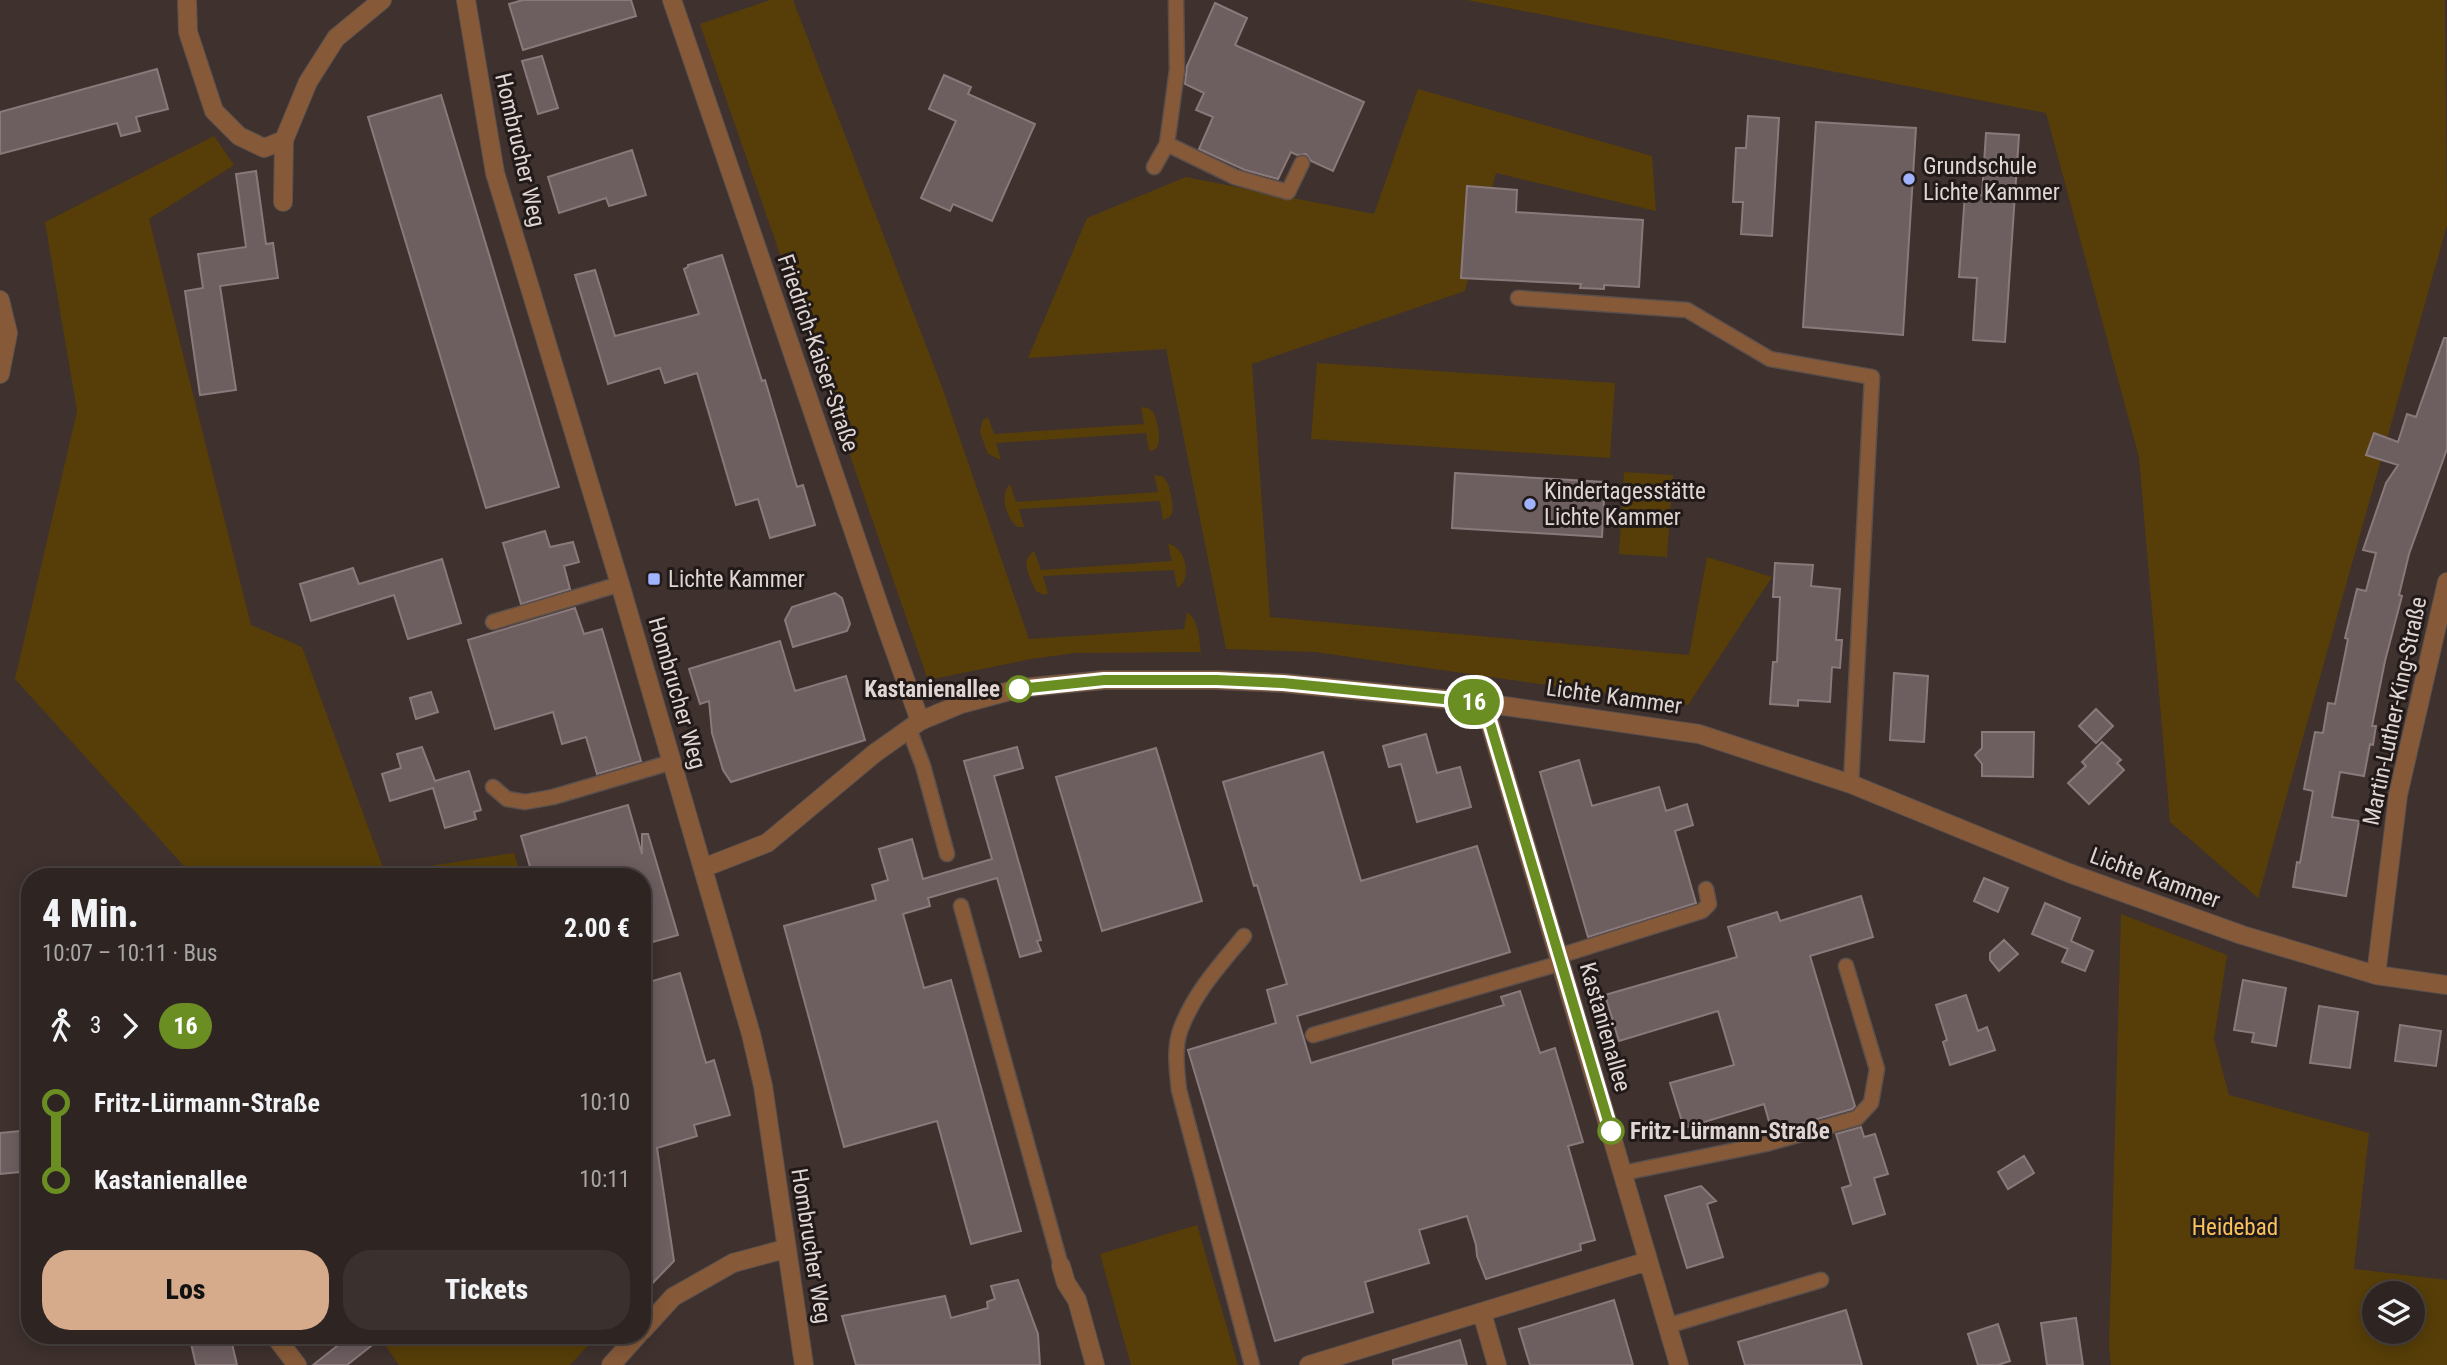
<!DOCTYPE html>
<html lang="de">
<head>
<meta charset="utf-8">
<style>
	body { margin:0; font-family:"Roboto Condensed",sans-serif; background:#3a312f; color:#f1f3f6; height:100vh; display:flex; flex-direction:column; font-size:26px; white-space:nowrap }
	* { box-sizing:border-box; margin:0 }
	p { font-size:23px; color:#a7a5a5 }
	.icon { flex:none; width:38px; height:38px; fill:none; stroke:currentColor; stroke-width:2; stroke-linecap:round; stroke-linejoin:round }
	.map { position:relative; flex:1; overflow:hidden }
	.panel { position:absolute; left:21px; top:868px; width:630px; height:476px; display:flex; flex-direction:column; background:#2e2522; border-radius:28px; box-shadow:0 4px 18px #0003,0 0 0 2px #494240 }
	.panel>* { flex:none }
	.badge { padding:0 14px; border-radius:23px; font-size:24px; line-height:46px }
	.fabs { position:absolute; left:2362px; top:1281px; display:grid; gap:14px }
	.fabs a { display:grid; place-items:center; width:63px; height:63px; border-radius:50%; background:#2e2522; box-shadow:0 4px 18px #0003,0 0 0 2px #494240; font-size:35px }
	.map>.badge { position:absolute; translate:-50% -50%; box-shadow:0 0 0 4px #fff }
	.legs { display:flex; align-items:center; gap:10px; height:77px; padding:0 21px; font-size:23px }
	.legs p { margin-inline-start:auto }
	.overview { display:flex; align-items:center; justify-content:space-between; height:119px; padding:0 21px }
	h1 { font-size:38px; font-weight:800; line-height:52px }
	.action { display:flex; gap:14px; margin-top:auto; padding:14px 21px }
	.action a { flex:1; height:80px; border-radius:28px; background:#d6ab8b; color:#111; font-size:28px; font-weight:800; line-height:80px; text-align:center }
	.action a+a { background:#3a312f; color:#f1f3f6 }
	ul { padding:0 21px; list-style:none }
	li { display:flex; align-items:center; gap:24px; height:77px; font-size:26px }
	li i { display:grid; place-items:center; width:10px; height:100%; margin:0 9px; background:currentColor }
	li i::after { content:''; width:18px; height:18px; margin:-9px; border:5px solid; border-radius:50%; background:#2e2522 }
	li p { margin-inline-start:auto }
	li:first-child i { background:linear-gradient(#0000 50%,currentColor 0) }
	li:last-child i { background:linear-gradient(currentColor 50%,#0000 0) }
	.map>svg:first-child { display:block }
	.green { fill:#573e08; fill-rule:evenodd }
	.building { fill:#6d5e60; stroke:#89797b; stroke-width:2 }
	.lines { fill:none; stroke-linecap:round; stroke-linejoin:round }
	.lane-casing { stroke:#5b4f4c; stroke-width:17 }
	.street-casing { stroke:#5b4f4c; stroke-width:20 }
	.lane { stroke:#865a39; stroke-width:14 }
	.street { stroke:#865a39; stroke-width:18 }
	.line-1-casing { stroke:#fff; stroke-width:16 }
	.line-1 { stroke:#6b8e23; stroke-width:10 }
	.poi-dot { fill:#a1b3fd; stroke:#211a19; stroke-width:2.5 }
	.stop-1-dot { fill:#fff; stroke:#6b8e23; stroke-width:3.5 }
	.labels { text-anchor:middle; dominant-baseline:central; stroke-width:6; stroke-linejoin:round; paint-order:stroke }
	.street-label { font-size:23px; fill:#dfd6d4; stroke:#211a19 }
	.poi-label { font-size:23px; fill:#dfd6d4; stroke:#211a19; text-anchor:start }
	.stop-label { font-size:23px; font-weight:bold; fill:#dfd6d4; stroke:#211a19; text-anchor:end }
	.park-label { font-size:23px; fill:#fbc35b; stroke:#211a19 }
</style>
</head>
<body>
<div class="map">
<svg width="2447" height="1365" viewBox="0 0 2447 1365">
	<rect width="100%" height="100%" fill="#3e312e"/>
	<path class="green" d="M 770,0 L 793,0 L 942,387 L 1029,639 L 1184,629 L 1187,612 C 1199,620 1199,639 1201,652 L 1075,653 L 1031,659 L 928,680 L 700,24 Z
		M 1467,0 L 2445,0 L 2447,225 L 2258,898 L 2170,822 L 2139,457 L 2046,113 Z
		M 1418,89 L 1652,156 L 1656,211 L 1496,173 L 1465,291 L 1252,364 L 1270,617 L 1689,655 L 1707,557 L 1772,577 L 1688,705 L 1315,652 L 1226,649 L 1166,349 L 1028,358 L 1087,218 L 1186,177 L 1374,214 Z
		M 214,136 L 234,165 L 149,219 L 251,625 L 302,647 L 385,873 L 514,853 L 521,877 L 194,877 L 15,679 L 77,411 L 45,222 Z
		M 1317,363 L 1615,383 L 1610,458 L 1311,439 Z
		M 1141,407 C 1145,408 1148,407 1152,411 C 1157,416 1161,438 1158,445 C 1156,450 1154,450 1149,451 L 1146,433 L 996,443 L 1001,460 L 988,454 L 980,432 L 982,421 L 988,417 L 994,434 L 1144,424 Z
		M 1624,472 L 1673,475 L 1667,557 L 1619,554 Z
		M 1154,475 C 1158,476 1162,475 1165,479 C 1170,484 1174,506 1172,513 C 1170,518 1167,518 1163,520 L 1160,501 L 1019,509 L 1024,527 L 1018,527 C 1006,519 999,495 1010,484 L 1016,502 L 1158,492 Z
		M 1168,544 C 1186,546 1193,580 1177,588 L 1174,570 L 1043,576 L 1048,593 L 1044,595 L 1036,591 C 1030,577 1019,561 1034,551 L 1041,570 L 1172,561 Z
		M 2121,914 L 2227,955 L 2214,1039 L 2229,1095 L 2369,1133 L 2354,1269 L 2447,1280 L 2447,1365 L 2111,1365 L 2109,1346 ZM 2375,1293 L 2413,1293 L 2413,1332 L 2375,1332 Z
		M 1197,1225 L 1238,1365 L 1131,1365 L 1100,1254 Z
		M 378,1335 L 598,1335 L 570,1365 L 399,1365 Z"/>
	<path class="building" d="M 523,0 L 631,0 L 636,16 L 523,50 L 509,4 Z
		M 1215,3 L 1247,18 L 1235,45 L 1364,102 L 1333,171 L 1311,161 L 1306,154 L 1297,155 L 1291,152 L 1278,179 L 1245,170 L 1199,149 L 1213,117 L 1196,110 L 1204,93 L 1185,84 L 1187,66 Z
		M 542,56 L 558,108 L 538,114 L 522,61 Z
		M 157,69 L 168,109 L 136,117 L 140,131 L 121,136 L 117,123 L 0,154 L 0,112 Z
		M 944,75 L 971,87 L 968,94 L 1035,124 L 992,221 L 953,204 L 950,211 L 921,198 L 956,121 L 929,109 Z
		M 441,95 L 559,487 L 486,508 L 368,117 Z
		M 1748,116 L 1779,118 L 1772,236 L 1741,234 L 1743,202 L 1733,202 L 1736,148 L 1746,148 Z
		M 1816,122 L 1916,128 L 1903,335 L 1803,327 Z
		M 1986,133 L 2019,135 L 2005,342 L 1973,340 L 1977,278 L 1959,277 L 1965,194 L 1982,195 Z
		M 632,150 L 646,195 L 609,206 L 606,198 L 559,213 L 548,177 Z
		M 256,171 L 266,244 L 273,243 L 278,278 L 220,286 L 236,390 L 200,395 L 185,291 L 203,288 L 198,254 L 246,247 L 236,174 Z
		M 1467,186 L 1517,190 L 1516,212 L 1643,220 L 1639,287 L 1604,285 L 1604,289 L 1580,288 L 1581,284 L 1461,278 Z
		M 722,255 L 762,381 L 765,380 L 797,487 L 803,485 L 815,525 L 770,538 L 758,499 L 736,505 L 697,373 L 665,383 L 660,368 L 608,384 L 575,275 L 595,270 L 615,336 L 699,314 L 684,269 L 688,267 L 688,265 Z
		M 2444,338 L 2447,338 L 2447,449 L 2409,554 L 2399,595 L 2402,596 L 2385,661 L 2372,726 L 2376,726 L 2373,745 L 2370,744 L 2364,776 L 2340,772 L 2332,817 L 2359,821 L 2346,896 L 2293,887 L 2297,862 L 2300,863 L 2313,791 L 2304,789 L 2315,732 L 2323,733 L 2328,703 L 2335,704 L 2348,639 L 2345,638 L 2357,589 L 2366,591 L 2376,553 L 2363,550 L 2386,483 L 2398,465 L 2366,455 L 2374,433 L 2398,442 L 2407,414 L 2416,417 Z
		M 1455,473 L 1605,482 L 1602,537 L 1452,528 Z
		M 545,531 L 550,547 L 573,542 L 579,562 L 564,566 L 570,589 L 521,604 L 503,543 Z
		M 442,559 L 461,623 L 408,639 L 394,595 L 311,621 L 300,584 L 353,568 L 359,584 Z
		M 1775,563 L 1813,565 L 1811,586 L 1840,589 L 1836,640 L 1842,640 L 1840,668 L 1832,667 L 1830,702 L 1798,700 L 1798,706 L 1770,704 L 1773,662 L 1777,662 L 1780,597 L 1773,597 Z
		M 835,593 L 842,598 L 850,624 L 847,631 L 793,647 L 785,620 L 792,607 Z
		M 575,608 L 584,634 L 602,629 L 641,761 L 597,774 L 586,737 L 562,744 L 553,712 L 495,729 L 468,640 Z
		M 780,641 L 795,691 L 846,676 L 865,740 L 731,782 L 723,770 L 712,733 L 709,701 L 700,704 L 689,669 Z
		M 1894,673 L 1928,676 L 1924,742 L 1890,740 Z
		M 431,692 L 438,712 L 416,719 L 410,698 Z
		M 2096,709 L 2113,726 L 2096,743 L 2079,726 Z
		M 1982,732 L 2034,732 L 2033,777 L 1982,776 L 1982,764 L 1975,755 L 1982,748 Z
		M 1426,734 L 1437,773 L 1460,767 L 1471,807 L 1417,822 L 1401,764 L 1389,767 L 1383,746 Z
		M 2102,742 L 2121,760 L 2117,763 L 2124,770 L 2089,804 L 2068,783 L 2086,766 L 2082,762 Z
		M 422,747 L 435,781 L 469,771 L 481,810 L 474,812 L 476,819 L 445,828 L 433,788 L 390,801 L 382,774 L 401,768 L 397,754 Z
		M 1017,747 L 1023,768 L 994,776 L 1041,940 L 1037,941 L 1041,951 L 1020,957 L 997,878 L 928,898 L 930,906 L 903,914 L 924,988 L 951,980 L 1021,1231 L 971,1244 L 937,1121 L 844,1147 L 784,926 L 876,900 L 872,885 L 888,880 L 879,849 L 912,839 L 923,879 L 992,859 L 964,761 Z
		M 1156,748 L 1202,901 L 1102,931 L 1056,777 Z
		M 1323,752 L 1361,881 L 1477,846 L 1510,952 L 1297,1016 L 1311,1063 L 1504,1005 L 1501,997 L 1520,991 L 1540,1053 L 1555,1048 L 1583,1142 L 1568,1146 L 1595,1240 L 1580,1244 L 1581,1250 L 1486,1279 L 1477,1256 L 1476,1245 L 1467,1216 L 1419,1230 L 1429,1263 L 1365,1282 L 1373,1312 L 1275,1341 L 1188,1050 L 1276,1023 L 1267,990 L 1287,984 L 1257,885 L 1254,886 L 1223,782 Z
		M 1579,760 L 1592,806 L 1659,787 L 1666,811 L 1687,804 L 1693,825 L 1675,831 L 1696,903 L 1588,937 L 1540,772 Z
		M 628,805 L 642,854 L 642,834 L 648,834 L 678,935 L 642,945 L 642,877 L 598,877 L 598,872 L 581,877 L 533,877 L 521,836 Z
		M 1984,878 L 2008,888 L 1998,912 L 1974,901 Z
		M 1861,896 L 1873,937 L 1810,956 L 1855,1106 L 1852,1109 L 1772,1132 L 1764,1104 L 1684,1128 L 1670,1083 L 1734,1065 L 1718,1011 L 1619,1041 L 1605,995 L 1737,957 L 1728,927 L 1777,912 L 1780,921 Z
		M 2045,903 L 2080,918 L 2071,941 L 2093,951 L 2085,971 L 2062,962 L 2068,949 L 2032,934 Z
		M 2004,940 L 2018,954 L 1999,971 L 1990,960 L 1990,953 Z
		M 680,973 L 706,1063 L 714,1060 L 730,1115 L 694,1125 L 697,1136 L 657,1148 L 674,1261 L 642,1294 L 642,984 Z
		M 2243,980 L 2286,988 L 2276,1046 L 2252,1042 L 2254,1033 L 2234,1030 Z
		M 1966,995 L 1978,1031 L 1987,1027 L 1995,1050 L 1950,1065 L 1943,1042 L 1947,1040 L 1936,1005 Z
		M 2319,1006 L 2358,1012 L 2350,1068 L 2310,1063 Z
		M 2400,1025 L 2441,1031 L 2436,1066 L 2395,1061 Z
		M 1861,1127 L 1864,1137 L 1875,1134 L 1888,1174 L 1874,1178 L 1885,1214 L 1853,1224 L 1842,1188 L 1851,1185 L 1836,1134 Z
		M 30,1130 L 30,1171 L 0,1174 L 0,1133 Z
		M 2024,1156 L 2034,1173 L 2008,1189 L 1998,1172 Z
		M 1701,1186 L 1716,1201 L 1707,1204 L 1723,1257 L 1687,1268 L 1665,1196 Z
		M 1018,1280 L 1038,1334 L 1040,1365 L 856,1365 L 842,1316 L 945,1296 L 951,1318 L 988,1308 L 987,1302 L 995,1299 L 991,1286 Z
		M 1614,1300 L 1633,1365 L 1530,1365 L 1519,1329 Z
		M 1846,1310 L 1862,1365 L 1745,1365 L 1738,1342 Z
		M 2076,1318 L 2083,1365 L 2047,1365 L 2041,1323 Z
		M 1998,1324 L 2010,1361 L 1998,1365 L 1978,1365 L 1968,1334 Z
		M 189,1335 L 230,1335 L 237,1365 L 196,1365 Z
		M 351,1335 L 385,1335 L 347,1365 L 313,1365 Z
		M 1460,1340 L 1467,1365 L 1393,1365 L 1393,1360 Z"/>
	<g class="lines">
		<defs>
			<path id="lane" d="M 1167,144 L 1235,177 L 1288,192 L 1302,163
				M 1154,167 L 1167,144 L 1177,70 L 1176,0
				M 1518,298 L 1687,310 L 1770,359 L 1872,377 L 1851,784
				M 493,622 L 620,584
				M 909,729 L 923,766 L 947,854
				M 493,787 L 507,799 L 525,802 L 553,797 L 672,762
				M 961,906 L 1061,1266
				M 1244,936 C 1220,965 1193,994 1180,1031 C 1174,1048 1177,1072 1179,1090 L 1252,1365
				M 1559,956 L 1702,911 L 1709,904 L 1706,889
				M 1313,1035 L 1561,963
				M 1623,1173 L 1766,1144 L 1857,1118 L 1871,1103 L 1877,1069 L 1846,966
				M 1667,1326 L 1821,1280"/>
			<path id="street" d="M 187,0 L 188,32 L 214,111 L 239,136 L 264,148 L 284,140 L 308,82 L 336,38 L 382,0
				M 466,0 L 495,173 L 620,584 L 751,1034 L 763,1086 L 804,1365
				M 672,0 L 886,626 L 920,721
				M 283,202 L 284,140
				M 0,300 L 8,333 L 0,374
				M 1484,703 L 1679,1365
				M 703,868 L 767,843 L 875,753 L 909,729 L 920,721 L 961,704 L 1021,688 L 1104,680 L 1217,680 L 1283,683 L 1484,703 L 1699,734 L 1851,784 L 2069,873 L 2242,935 L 2376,975 L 2447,985
				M 2376,975 L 2398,795 L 2447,582
				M 1061,1266 L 1066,1283 L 1077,1300 L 1095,1365
				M 1482,1313 L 1497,1365
				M 642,1331 L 673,1297 L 733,1263 L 785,1249
				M 274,1335 L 297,1365
				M 611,1365 L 638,1335
				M 1309,1365 L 1648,1261"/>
		</defs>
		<use href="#lane" class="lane-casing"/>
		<use href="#street" class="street-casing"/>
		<use href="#lane" class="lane"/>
		<use href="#street" class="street"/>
	</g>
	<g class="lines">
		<defs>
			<path id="line-1" d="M 1019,689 L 1104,680 L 1217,680 L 1283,683 L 1484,703 L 1611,1131"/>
		</defs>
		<use href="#line-1" class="line-1-casing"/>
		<use href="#line-1" class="line-1"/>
	</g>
	<g class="poi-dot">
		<circle cx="1909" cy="179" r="7"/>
		<circle cx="1530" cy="504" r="7"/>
		<rect x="647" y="572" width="14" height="14" rx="3.5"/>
	</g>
	<g class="stop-1-dot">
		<circle cx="1019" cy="689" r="12"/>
		<circle cx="1611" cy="1131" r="12"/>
	</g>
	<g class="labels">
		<g class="street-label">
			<text transform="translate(520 150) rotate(77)">Hombrucher Weg</text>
			<text transform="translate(818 353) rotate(71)">Friedrich-Kaiser-Straße</text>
			<text transform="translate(677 693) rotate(74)">Hombrucher Weg</text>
			<text transform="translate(1614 697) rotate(8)">Lichte Kammer</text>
			<text transform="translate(2395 711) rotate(-78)">Martin-Luther-King-Straße</text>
			<text transform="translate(2155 878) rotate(20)">Lichte Kammer</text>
			<text transform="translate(1605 1027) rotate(74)">Kastanienallee</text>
			<text transform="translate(811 1246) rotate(81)">Hombrucher Weg</text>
		</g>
		<g class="poi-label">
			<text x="1923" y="166">Grundschule<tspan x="1923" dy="26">Lichte Kammer</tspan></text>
			<text x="1544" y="491">Kindertagesstätte<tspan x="1544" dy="26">Lichte Kammer</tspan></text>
			<text x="668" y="579">Lichte Kammer</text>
		</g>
		<g class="stop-label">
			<text x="1000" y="689">Kastanienallee</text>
			<text x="1630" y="1131" text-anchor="start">Fritz-Lürmann-Straße</text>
		</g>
		<g class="park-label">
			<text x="2235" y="1227">Heidebad</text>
		</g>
	</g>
</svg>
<div class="fabs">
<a><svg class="icon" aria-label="layers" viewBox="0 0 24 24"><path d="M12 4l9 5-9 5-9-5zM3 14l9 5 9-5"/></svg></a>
</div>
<b class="badge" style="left:1474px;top:702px;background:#6b8e23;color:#fff">16</b>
<section class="panel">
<div class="overview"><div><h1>4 Min.</h1><p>10:07 – 10:11 · Bus</p></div><b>2.00 €</b></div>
<div class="legs"><svg class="icon" aria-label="walk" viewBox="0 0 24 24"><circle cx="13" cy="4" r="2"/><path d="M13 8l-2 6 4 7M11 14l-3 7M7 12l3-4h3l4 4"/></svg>3<svg class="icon" aria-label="forward" viewBox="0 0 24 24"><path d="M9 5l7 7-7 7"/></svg><b class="badge" style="background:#6b8e23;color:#fff">16</b></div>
<ul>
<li><i style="color:#6b8e23"></i><b>Fritz-Lürmann-Straße</b><p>10:10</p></li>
<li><i style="color:#6b8e23"></i><b>Kastanienallee</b><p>10:11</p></li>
</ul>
<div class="action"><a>Los</a><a>Tickets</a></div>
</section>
</div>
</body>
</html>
